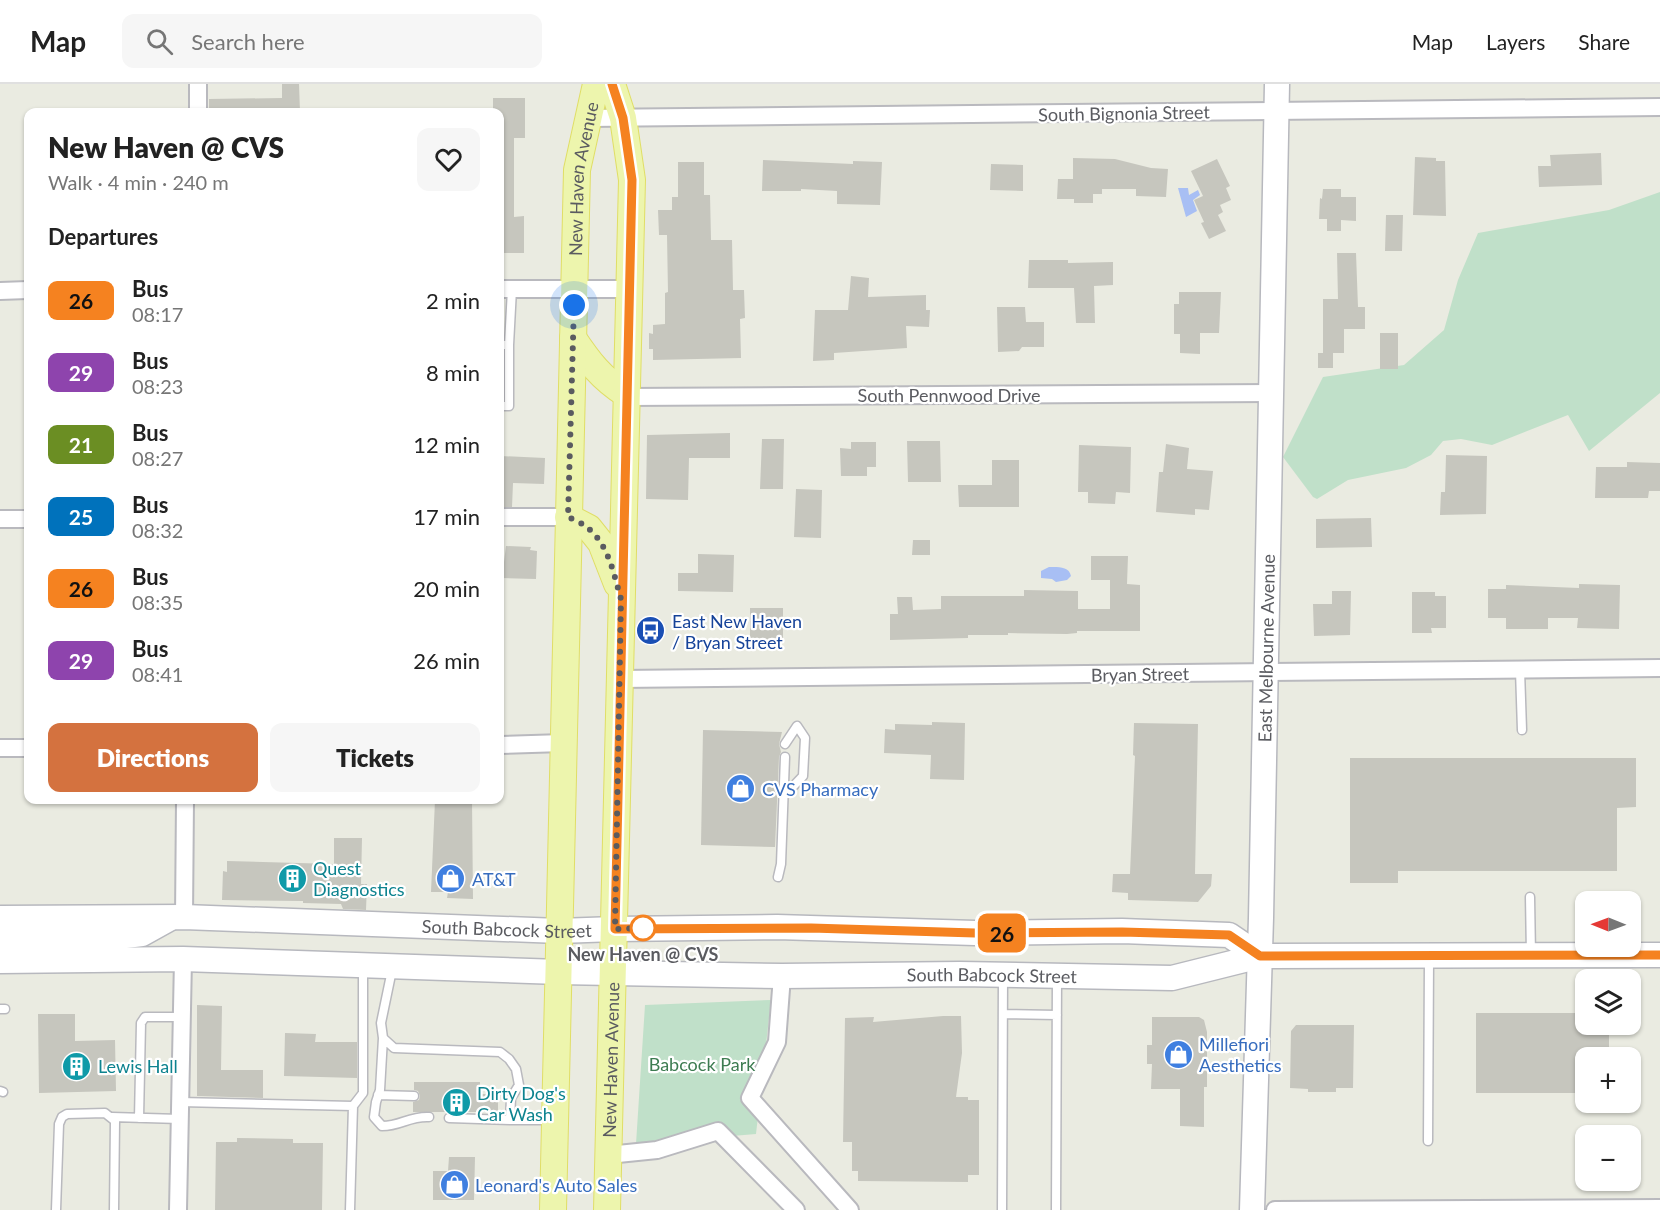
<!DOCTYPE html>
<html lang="en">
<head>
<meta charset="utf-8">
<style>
	body { margin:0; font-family:Lato,sans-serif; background:#f6f6f6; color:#222; height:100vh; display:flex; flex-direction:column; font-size:22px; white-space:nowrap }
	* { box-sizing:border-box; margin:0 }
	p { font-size:20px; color:#767676 }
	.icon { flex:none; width:33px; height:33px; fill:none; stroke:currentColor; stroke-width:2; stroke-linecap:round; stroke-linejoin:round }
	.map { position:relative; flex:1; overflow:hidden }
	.sheet { position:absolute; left:24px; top:24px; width:480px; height:696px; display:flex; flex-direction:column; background:#fff; border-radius:12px; box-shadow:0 2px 4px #0004 }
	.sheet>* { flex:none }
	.badge { padding:0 12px; border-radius:9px; font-size:21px; line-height:39px }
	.needle { width:39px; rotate:271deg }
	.tools { position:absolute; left:1575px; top:807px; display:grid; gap:12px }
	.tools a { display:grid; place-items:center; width:66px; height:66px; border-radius:12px; background:#fff; box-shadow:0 2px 4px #0004; font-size:30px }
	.you { position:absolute; width:30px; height:30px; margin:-15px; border:4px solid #fff; border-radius:50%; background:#1a73e8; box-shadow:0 0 0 9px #1a73e833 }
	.map>.badge { position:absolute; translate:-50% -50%; box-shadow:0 0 0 3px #fff }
	h2 { padding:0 24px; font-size:22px; line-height:54px }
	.round { display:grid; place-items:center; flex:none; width:63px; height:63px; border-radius:12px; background:#f6f6f6 }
	.headline { display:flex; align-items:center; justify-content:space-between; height:102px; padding:0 24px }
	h1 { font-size:28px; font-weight:800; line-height:45px }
	.primary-button { display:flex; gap:12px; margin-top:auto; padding:12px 24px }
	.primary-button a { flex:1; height:69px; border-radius:12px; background:#d4723f; color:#fff; font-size:24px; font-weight:800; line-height:69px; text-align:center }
	.primary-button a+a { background:#f6f6f6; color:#222 }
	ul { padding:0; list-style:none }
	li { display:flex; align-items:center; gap:18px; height:72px; padding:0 24px }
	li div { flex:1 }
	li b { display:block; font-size:22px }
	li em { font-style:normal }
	li .badge { min-width:66px; font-weight:700; text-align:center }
	header { display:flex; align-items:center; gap:36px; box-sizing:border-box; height:84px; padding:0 30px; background:#fff; border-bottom:2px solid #e0e0e0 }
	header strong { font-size:28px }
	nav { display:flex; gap:33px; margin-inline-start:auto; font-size:21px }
	.search { width:420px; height:54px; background:#f6f6f6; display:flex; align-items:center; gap:15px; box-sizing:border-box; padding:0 21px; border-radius:12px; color:#767676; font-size:22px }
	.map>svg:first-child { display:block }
	.green { fill:#c0e0c9 }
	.water { fill:#a8bff4 }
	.building { fill:#c6c6be }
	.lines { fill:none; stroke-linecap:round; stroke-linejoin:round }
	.lane-casing { stroke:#b9b9be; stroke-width:11 }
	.street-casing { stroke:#b9b9be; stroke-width:20 }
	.secondary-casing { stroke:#b7b8be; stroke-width:27 }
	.primary-casing { stroke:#e0de66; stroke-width:28 }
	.lane { stroke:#fff; stroke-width:8 }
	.street { stroke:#fff; stroke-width:16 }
	.secondary { stroke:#fff; stroke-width:24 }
	.primary { stroke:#edf5ad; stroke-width:26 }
	.line-casing { stroke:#fff; stroke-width:14 }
	.line { stroke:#f58220; stroke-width:9 }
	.walk { stroke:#5a5b60; stroke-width:6; stroke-dasharray:0 10.8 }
	.stop-dot { fill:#fff; stroke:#f58220; stroke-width:3 }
	.labels { text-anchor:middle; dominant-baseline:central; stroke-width:4.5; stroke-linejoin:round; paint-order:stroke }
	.street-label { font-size:18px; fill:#5a5b60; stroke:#fff }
	.transit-label { font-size:18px; fill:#164399; stroke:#fff; text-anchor:start }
	.shop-label { font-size:18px; fill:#366cbe; stroke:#fff; text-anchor:start }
	.culture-label { font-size:18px; fill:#0d838f; stroke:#fff; text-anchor:start }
	.stop-label { font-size:18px; font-weight:bold; fill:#5a5b60; stroke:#fff }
	.park-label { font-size:18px; fill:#3d7c51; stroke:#fff }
</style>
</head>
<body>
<header>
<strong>Map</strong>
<div class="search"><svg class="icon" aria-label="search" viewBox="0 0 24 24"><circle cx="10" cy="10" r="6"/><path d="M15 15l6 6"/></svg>Search here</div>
<nav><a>Map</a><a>Layers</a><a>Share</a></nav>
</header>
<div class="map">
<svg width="1660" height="1126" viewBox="0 0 1660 1126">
	<rect width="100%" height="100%" fill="#eaebe1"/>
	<path class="green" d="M 1660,108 L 1660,309 L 1589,367 L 1568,331 L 1492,361 L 1461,355 L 1443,357 L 1431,371 L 1406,384 L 1348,396 L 1317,415 L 1313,413 L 1283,373 L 1323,293 L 1404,281 L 1444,246 L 1458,196 L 1478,149 L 1609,126 Z
		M 771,916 L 756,1050 L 636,1060 L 645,921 Z"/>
	<path class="water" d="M 1178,104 L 1188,104 L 1189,111 L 1198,106 L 1200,111 L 1193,116 L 1197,127 L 1186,133 Z
		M 1049,483 C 1058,483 1069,482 1071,492 L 1067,496 L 1056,498 L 1052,495 L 1041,494 L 1041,487 Z"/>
	<path class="building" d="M 282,0 L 299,0 L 300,28 L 209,28 L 209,15 L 282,14 Z
		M 493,14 L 525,14 L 525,54 L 514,54 L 514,133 L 524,132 L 524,169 L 500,169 L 500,28 L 493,28 Z
		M 1601,69 L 1602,101 L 1539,103 L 1538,82 L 1551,82 L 1550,71 Z
		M 1415,73 L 1436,74 L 1436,77 L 1445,77 L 1446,132 L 1413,131 Z
		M 1073,74 L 1115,75 L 1151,84 L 1168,85 L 1166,113 L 1136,112 L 1136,105 L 1102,105 L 1102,110 L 1093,110 L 1093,119 L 1074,119 L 1074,115 L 1057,115 L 1058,95 L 1073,95 Z
		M 1217,75 L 1230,102 L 1226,104 L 1231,116 L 1220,121 L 1223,128 L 1218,131 L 1226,147 L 1209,155 L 1201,139 L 1204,138 L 1194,116 L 1203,112 L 1191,87 Z
		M 763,76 L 853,80 L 853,77 L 882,78 L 880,121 L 837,120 L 837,107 L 801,105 L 801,107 L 762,107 Z
		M 678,78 L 704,78 L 704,111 L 710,111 L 711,156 L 732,156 L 733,206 L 744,206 L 745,234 L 740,235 L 741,274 L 653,276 L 653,265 L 649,265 L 649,249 L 653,250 L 653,241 L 665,240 L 665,209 L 668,208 L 667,151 L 659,151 L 658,126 L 672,126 L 672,113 L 678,113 Z
		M 991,80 L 1023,81 L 1023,107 L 990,106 Z
		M 1323,105 L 1341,105 L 1341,113 L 1356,113 L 1356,137 L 1341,136 L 1341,147 L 1327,147 L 1327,135 L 1319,135 L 1320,114 L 1322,115 Z
		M 1386,131 L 1403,131 L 1402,167 L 1385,167 Z
		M 1337,169 L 1356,169 L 1358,223 L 1365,223 L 1365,245 L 1344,245 L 1344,269 L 1333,269 L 1333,284 L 1318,284 L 1318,269 L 1323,269 L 1323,215 L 1338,215 Z
		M 1029,176 L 1068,176 L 1068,179 L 1113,178 L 1113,201 L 1094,202 L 1095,239 L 1076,239 L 1074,204 L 1028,204 Z
		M 851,192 L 869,194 L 868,213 L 926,211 L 926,226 L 930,226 L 929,243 L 906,242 L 907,264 L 834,269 L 834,276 L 813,277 L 815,226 L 848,226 Z
		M 1179,208 L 1221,208 L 1219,249 L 1200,249 L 1200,270 L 1180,269 L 1180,250 L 1174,250 L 1174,220 L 1179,220 Z
		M 997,223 L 1025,223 L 1026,238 L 1044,238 L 1044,263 L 1022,263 L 1019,267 L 998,268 Z
		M 1380,249 L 1398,249 L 1398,285 L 1380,285 Z
		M 730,349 L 730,374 L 689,374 L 688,416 L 646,415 L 647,351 Z
		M 762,355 L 784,355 L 783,405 L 760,405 Z
		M 907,357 L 940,357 L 941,398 L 908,398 Z
		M 851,358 L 876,358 L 876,383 L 867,383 L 867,392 L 841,392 L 840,364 L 851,365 Z
		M 1166,360 L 1189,364 L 1187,385 L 1213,387 L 1209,426 L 1195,425 L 1195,431 L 1156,428 L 1159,388 L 1163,388 Z
		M 1079,361 L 1131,363 L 1130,409 L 1116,408 L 1115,420 L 1088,419 L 1088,408 L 1078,408 Z
		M 1446,371 L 1487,372 L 1486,430 L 1440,431 L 1441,408 L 1445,408 Z
		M 500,372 L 545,374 L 544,400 L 513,399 L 512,423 L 500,423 Z
		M 992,376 L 1019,376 L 1019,423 L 959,423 L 958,401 L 992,401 Z
		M 1627,378 L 1660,379 L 1660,407 L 1649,407 L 1648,414 L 1595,414 L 1596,383 L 1627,383 Z
		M 796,405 L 822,406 L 821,454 L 794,453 Z
		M 1371,434 L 1372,463 L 1316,464 L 1316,435 Z
		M 913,456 L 930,456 L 930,471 L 912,471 Z
		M 506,462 L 531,463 L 530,466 L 537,467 L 536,495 L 502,494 Z
		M 698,470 L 734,471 L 733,508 L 678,507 L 678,489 L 698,489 Z
		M 1091,472 L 1128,472 L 1127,500 L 1140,501 L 1140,547 L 1077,547 L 1077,549 L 1067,550 L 1008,549 L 1008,551 L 968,551 L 968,554 L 890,556 L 890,530 L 898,530 L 897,513 L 912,513 L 913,526 L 941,525 L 941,512 L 1024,512 L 1024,506 L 1078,507 L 1078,525 L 1110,525 L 1110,496 L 1091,496 Z
		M 1579,500 L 1620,501 L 1619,545 L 1577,544 L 1578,534 L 1548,534 L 1548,545 L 1506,545 L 1506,534 L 1488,534 L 1488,505 L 1506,505 L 1506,501 L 1579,504 Z
		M 1332,507 L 1351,507 L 1350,551 L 1314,552 L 1313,520 L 1332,520 Z
		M 1412,508 L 1435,508 L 1435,512 L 1446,512 L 1446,544 L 1431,544 L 1432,549 L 1412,549 Z
		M 750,524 L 783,524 L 783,556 L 750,556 Z
		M 932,638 L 965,639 L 964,696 L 930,695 L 931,671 L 884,669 L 885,645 L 895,646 L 895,640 L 932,641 Z
		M 1134,639 L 1198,640 L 1195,790 L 1212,790 L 1211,802 L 1198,818 L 1128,816 L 1128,809 L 1112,808 L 1113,790 L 1130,790 L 1135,672 L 1133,671 Z
		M 703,646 L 782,648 L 779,660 L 781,668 L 779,673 L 775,763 L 701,761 Z
		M 1350,674 L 1636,674 L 1636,723 L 1617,724 L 1617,787 L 1398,787 L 1398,799 L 1350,799 Z
		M 435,716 L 472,716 L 473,815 L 447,814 L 448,808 L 431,808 Z
		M 334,754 L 362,754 L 361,800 L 367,800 L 366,826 L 343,825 L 341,820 L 303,819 L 303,817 L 222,816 L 223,787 L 227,788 L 227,777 L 334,780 Z
		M 197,921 L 222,922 L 221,986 L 263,986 L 263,1014 L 197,1012 Z
		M 1476,929 L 1586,929 L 1586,940 L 1609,940 L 1609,974 L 1586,974 L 1586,1009 L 1476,1009 Z
		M 38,930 L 75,930 L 75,957 L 115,956 L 116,1007 L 39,1009 Z
		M 943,932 L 961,932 L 962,969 L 956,1013 L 968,1013 L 968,1016 L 979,1016 L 979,1091 L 968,1091 L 968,1098 L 858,1097 L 858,1087 L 852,1087 L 852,1058 L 843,1058 L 845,934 L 874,933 L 873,938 Z
		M 1152,933 L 1199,933 L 1204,936 L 1207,948 L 1207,1003 L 1204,1003 L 1204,1043 L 1180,1042 L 1180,1005 L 1151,1005 L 1152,980 L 1147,980 L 1147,961 L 1152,961 Z
		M 1296,941 L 1354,941 L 1353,1004 L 1336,1004 L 1336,1008 L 1308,1008 L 1308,1005 L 1290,1004 L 1291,947 Z
		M 285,949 L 316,950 L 315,958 L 357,958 L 357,994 L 284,992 Z
		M 414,998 L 480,998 L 480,1010 L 498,1010 L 498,1028 L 413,1028 L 413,1018 L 419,1016 L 420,1012 L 418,1007 L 414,1006 Z
		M 237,1054 L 293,1055 L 293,1059 L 323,1059 L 322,1126 L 215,1126 L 216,1058 L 237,1058 Z
		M 449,1073 L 475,1073 L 474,1116 L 433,1116 L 433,1087 L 448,1087 Z"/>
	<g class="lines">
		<defs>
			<path id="lane" d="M 500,261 L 509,261 L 509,322 L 500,322
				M 509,261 L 512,205
				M 1520,586 L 1522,646
				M 784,712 L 803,692 L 805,654 L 797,642 L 785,660
				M 778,793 L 781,780 L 785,673
				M 1530,813 L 1531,871
				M 392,886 L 381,939 L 383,954 L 394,964 L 500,968 L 509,975 L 516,985 L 519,1001 L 511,1014 L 510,1036 L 551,1036
				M 0,925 L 5,925
				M 1003,930 L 1057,931
				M 383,954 L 380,1006 L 376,1018 L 374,1033 L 382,1042 C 401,1042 409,1032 429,1033
				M 0,1007 L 3,1008
				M 378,1011 L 414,1012
				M 180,1018 L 353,1022 L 350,1126
				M 353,1022 L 363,1009 L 363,885
				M 112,1033 L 180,1035
				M 139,1034 L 141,939 L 145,933 L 182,933
				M 449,1034 L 510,1036
				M 1428,1057 L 1429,875
				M 56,1126 L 59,1040 L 62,1033 L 67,1030 L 105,1029 L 115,1037 L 114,1126
				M 1002,1126 L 1003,892
				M 1056,1126 L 1057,892"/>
			<path id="street" d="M 198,28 L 198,0
				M 588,34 L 1660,23
				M 500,205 L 628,205
				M 0,207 L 28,206
				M 626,313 L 1272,309
				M 500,433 L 568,433
				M 0,435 L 28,435
				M 619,595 L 1660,584
				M 500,661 L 563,659
				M 0,664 L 28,664
				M 184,833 L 185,716
				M 782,892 L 777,958 L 750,1014 L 850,1126
				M 608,1071 L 657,1066 L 718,1047 L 796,1126
				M 178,1126 L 183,875
				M 1275,1126 L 1660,1124"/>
			<g id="secondary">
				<path id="s1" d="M 0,834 L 184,833 L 559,847 L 615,845 L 777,843 L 975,849 L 1122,847 L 1202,850 L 1229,851 L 1260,872"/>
				<path d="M 0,854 L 109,854 L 142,850 L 169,835"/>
				<path id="s2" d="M 0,877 L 183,875 L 559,888 L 782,892 L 960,890 L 1172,894 L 1260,872 L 1660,871"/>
				<path id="s3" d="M 1252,1126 L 1261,834 L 1277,0"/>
			</g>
			<g id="primary">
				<path d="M 573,254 C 589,278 601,294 626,310"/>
				<path d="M 568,433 L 589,444 L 601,459 L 617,500"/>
				<path id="s4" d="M 553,1126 L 577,86 L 596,0"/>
				<path id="s5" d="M 607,1126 L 632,96 L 623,34 L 612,0"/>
			</g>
		</defs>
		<use href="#lane" class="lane-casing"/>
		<use href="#street" class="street-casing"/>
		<use href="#secondary" class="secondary-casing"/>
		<use href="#primary" class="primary-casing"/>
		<use href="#lane" class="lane"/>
		<use href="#street" class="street"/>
		<use href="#secondary" class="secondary"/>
		<use href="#primary" class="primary"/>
	</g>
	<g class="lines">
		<defs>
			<path id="line" d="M 612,0 L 623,34 L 632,96 L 615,845 L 811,844 L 975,849 L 1122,848 L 1229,851 L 1260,872 L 1660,871"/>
		</defs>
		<use href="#line" class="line-casing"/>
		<use href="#line" class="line"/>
		<path class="walk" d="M 574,221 L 568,433 C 575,436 584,440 589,445 C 609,462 614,491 621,515 L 615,845 L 648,844 L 643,844"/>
	</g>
	<defs>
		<symbol id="bus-disc" viewBox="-11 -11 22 22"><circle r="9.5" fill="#1a4fb4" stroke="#fff"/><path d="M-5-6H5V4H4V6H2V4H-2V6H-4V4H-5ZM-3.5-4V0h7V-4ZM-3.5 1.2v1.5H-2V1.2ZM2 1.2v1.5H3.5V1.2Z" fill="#fff"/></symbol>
		<symbol id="shop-disc" viewBox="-11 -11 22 22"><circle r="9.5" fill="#3f7fe0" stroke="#fff"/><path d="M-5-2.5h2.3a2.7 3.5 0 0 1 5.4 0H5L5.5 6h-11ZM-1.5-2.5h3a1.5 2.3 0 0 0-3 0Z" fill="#fff"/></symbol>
		<symbol id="building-disc" viewBox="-11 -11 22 22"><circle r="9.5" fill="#0f9aa8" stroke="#fff"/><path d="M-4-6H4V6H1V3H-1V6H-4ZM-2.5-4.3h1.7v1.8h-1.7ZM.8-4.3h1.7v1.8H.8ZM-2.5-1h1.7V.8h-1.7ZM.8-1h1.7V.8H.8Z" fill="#fff"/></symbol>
	</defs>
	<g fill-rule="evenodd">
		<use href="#bus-disc" x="634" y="530" width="33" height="33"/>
		<use href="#shop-disc" x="724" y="688" width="33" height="33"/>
		<use href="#building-disc" x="276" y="778" width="33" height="33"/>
		<use href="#shop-disc" x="434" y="778" width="33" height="33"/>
		<use href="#shop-disc" x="1162" y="954" width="33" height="33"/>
		<use href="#building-disc" x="60" y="966" width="33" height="33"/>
		<use href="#building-disc" x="440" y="1002" width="33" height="33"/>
		<use href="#shop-disc" x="438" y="1084" width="33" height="33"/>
	</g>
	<circle class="stop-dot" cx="643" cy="844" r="12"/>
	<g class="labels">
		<g class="street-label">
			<text transform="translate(1124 29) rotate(-1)">South Bignonia Street</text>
			<text stroke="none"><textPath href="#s4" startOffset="1032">New Haven Avenue</textPath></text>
			<text x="949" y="311">South Pennwood Drive</text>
			<text stroke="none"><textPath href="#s3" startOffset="562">East Melbourne Avenue</textPath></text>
			<text transform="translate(1140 590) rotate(-1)">Bryan Street</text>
			<text stroke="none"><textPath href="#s1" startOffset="507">South Babcock Street</textPath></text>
			<text stroke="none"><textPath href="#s2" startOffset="992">South Babcock Street</textPath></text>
			<text stroke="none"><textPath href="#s5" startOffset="150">New Haven Avenue</textPath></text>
		</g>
		<g class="transit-label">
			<text x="672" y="537">East New Haven<tspan x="672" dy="21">/ Bryan Street</tspan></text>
		</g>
		<g class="shop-label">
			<text x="762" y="705">CVS Pharmacy</text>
			<text x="472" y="795">AT&amp;T</text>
			<text x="1199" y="960">Millefiori<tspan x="1199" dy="21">Aesthetics</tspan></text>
			<text x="475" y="1101">Leonard's Auto Sales</text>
		</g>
		<g class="culture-label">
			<text x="313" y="784">Quest<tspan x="313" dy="21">Diagnostics</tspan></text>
			<text x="98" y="982">Lewis Hall</text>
			<text x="477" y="1009">Dirty Dog's<tspan x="477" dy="21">Car Wash</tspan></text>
		</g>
		<g class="stop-label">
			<text x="643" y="870">New Haven @ CVS</text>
		</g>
		<g class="park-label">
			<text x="702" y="980">Babcock Park</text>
		</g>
	</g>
</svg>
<div class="tools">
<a><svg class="needle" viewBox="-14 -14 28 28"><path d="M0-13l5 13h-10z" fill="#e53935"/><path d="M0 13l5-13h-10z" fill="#767676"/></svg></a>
<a><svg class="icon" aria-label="layers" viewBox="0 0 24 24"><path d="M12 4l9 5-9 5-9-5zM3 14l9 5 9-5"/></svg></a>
<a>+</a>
<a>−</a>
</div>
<div class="you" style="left:574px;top:221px"></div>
<b class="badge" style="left:1002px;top:849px;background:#f58220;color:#111">26</b>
<section class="sheet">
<div class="headline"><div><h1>New Haven @ CVS</h1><p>Walk · 4 min · 240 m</p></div><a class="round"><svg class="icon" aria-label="heart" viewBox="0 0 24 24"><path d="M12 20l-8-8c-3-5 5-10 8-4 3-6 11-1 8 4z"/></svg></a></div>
<h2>Departures</h2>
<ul>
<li><span class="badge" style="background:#f58220;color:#111">26</span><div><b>Bus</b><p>08:17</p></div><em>2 min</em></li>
<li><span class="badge" style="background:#8e44ad;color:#fff">29</span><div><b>Bus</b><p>08:23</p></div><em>8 min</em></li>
<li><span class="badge" style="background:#6b8e23;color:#fff">21</span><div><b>Bus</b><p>08:27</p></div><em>12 min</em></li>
<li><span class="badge" style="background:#0072bc;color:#fff">25</span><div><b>Bus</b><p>08:32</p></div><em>17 min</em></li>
<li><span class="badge" style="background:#f58220;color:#111">26</span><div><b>Bus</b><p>08:35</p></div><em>20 min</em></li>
<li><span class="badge" style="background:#8e44ad;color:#fff">29</span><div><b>Bus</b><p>08:41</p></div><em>26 min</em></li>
</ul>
<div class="primary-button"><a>Directions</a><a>Tickets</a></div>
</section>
</div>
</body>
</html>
